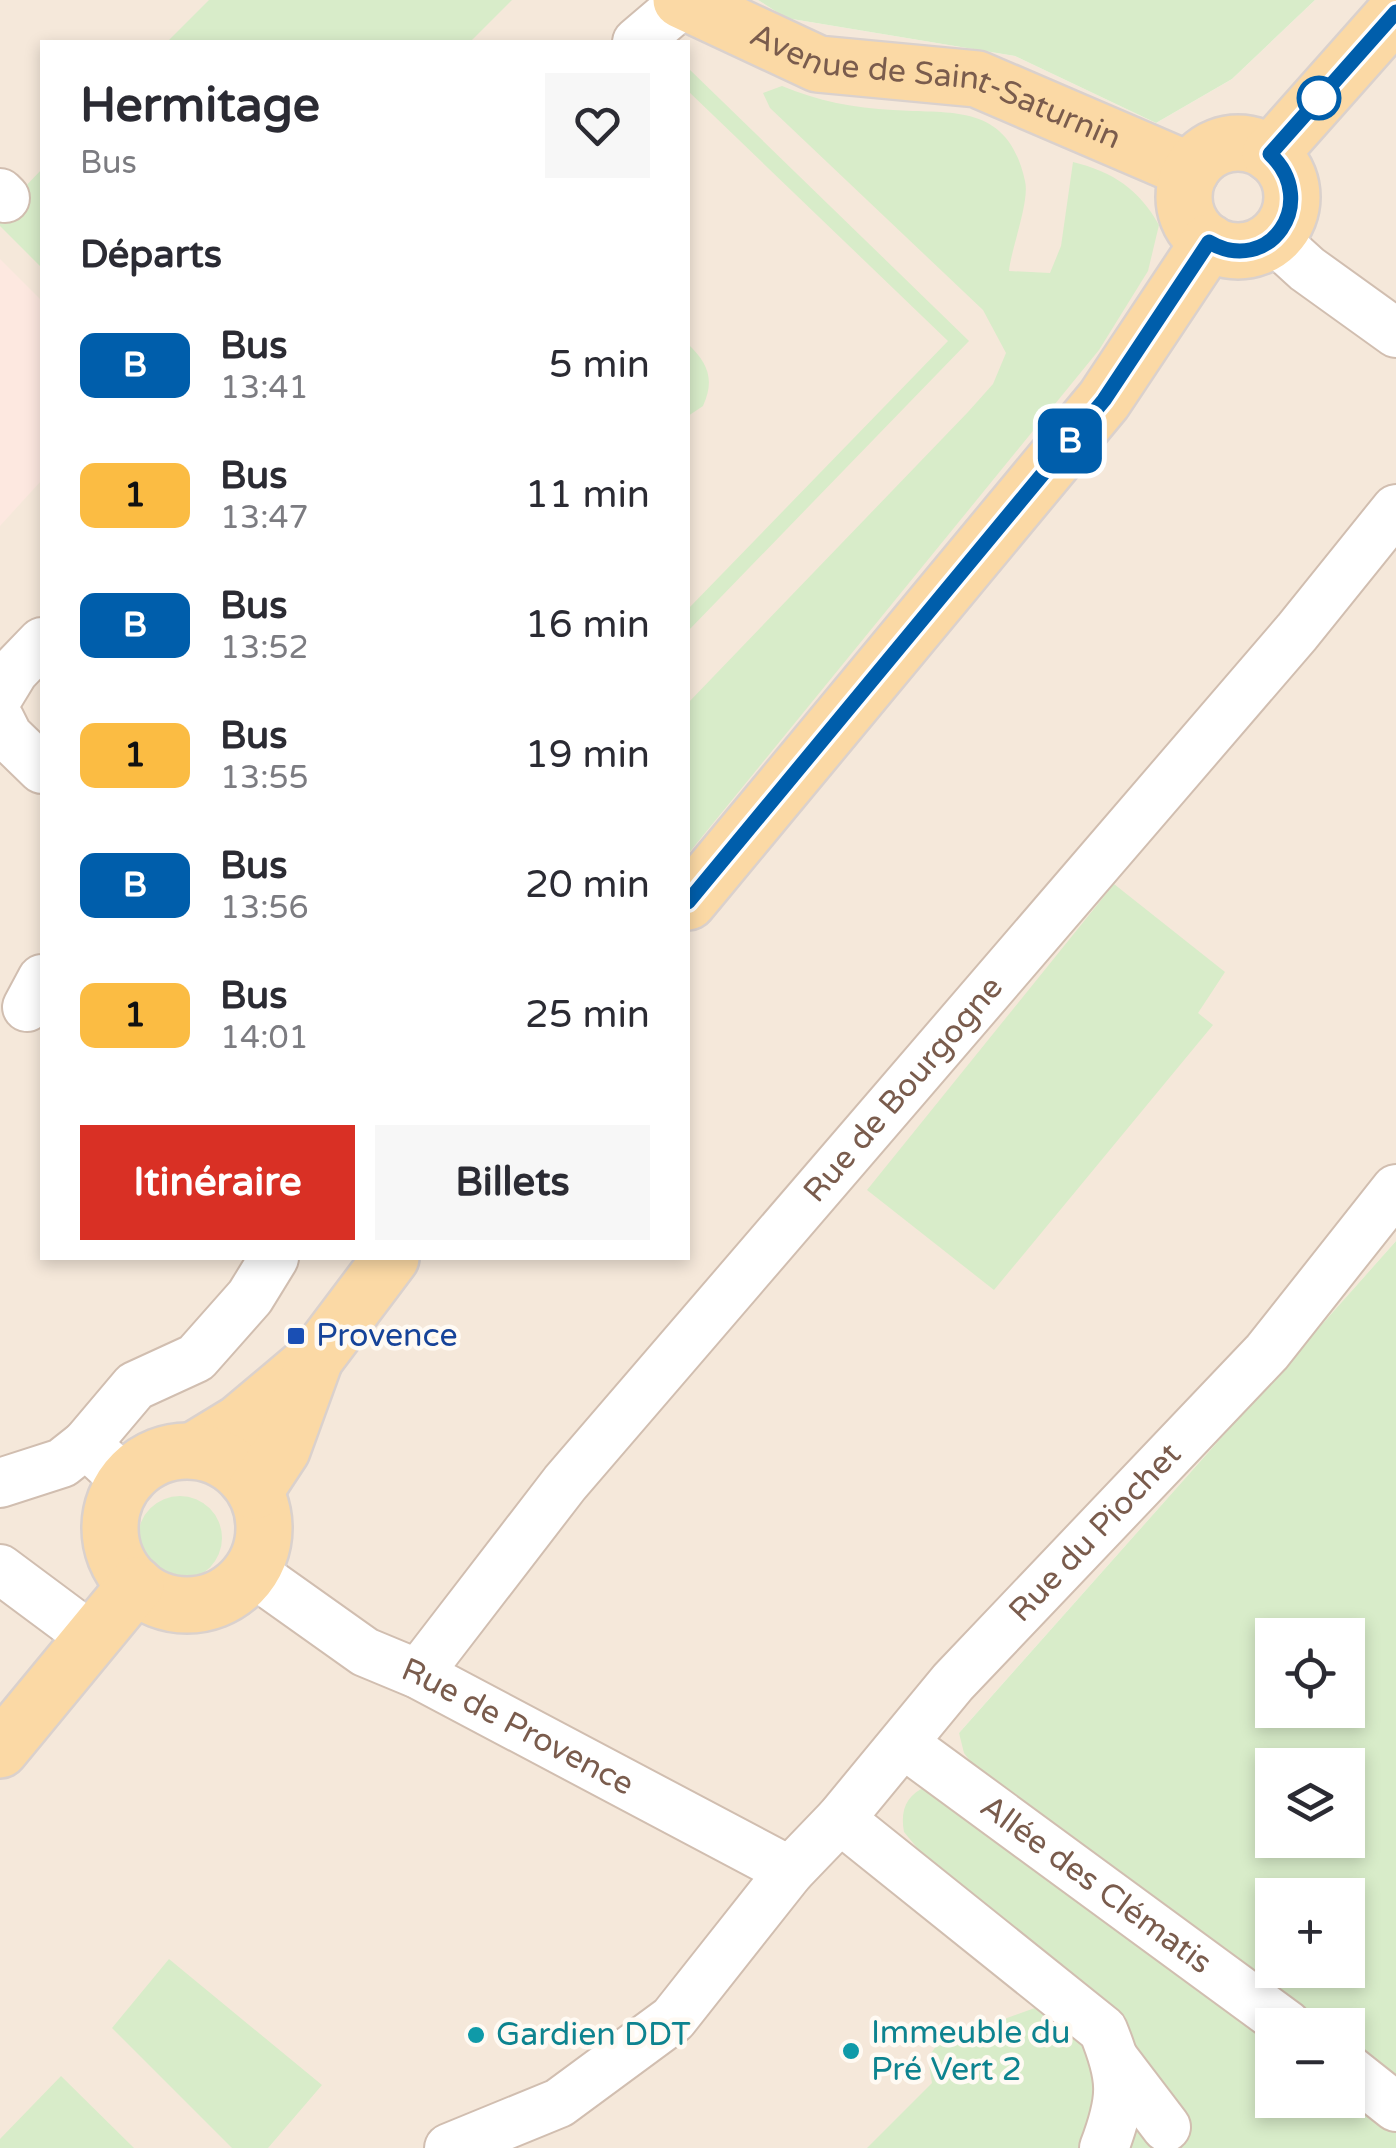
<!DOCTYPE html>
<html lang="fr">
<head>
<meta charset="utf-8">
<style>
	body { margin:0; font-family:"Varela Round",sans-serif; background:#f7f7f7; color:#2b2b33; height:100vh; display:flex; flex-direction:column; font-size:38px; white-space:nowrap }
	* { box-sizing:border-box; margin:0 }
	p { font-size:32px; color:#7c7c81 }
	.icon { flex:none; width:55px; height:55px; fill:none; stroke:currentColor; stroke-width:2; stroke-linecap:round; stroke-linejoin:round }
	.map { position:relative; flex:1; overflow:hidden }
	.drawer { position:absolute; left:40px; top:40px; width:650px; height:1220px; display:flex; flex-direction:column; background:#fff; border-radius:0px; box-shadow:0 5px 15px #0003 }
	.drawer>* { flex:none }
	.badge { padding:0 20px; border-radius:15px; font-size:35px; line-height:65px }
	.buttons { position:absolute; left:1255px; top:1618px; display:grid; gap:20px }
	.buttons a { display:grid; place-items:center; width:110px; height:110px; border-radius:0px; background:#fff; box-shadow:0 5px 15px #0003; font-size:50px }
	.map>.badge { position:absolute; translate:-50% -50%; box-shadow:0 0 0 5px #fff }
	h2 { padding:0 40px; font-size:38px; line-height:90px }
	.round { display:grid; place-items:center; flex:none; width:105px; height:105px; border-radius:0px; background:#f7f7f7 }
	.summary { display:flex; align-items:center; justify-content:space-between; height:170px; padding:0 40px }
	h1 { font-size:48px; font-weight:800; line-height:75px }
	.action { display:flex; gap:20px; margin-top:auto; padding:20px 40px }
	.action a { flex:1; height:115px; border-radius:0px; background:#d93025; color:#fff; font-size:40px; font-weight:800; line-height:115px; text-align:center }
	.action a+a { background:#f7f7f7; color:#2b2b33 }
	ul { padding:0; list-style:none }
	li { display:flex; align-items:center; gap:30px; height:130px; padding:0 40px }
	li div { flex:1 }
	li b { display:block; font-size:38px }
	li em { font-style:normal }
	li .badge { min-width:110px; font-weight:700; text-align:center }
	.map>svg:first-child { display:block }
	.residential { fill:#f5e8da; fill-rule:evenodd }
	.commercial { fill:#fde8e0 }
	.green { fill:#d8ecc9; fill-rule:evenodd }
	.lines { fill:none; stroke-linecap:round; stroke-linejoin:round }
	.minor-casing { stroke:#d1beb0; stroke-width:52 }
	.major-casing { stroke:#dad1cd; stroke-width:60 }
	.minor { stroke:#fff; stroke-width:48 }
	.major { stroke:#fbd9a5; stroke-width:55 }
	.line-casing { stroke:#fff; stroke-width:22 }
	.line { stroke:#005eab; stroke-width:15 }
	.stop-dot { fill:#fff; stroke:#005eab; stroke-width:5 }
	.transit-dot { fill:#1a4fb4; stroke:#fffaf3; stroke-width:4 }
	.culture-dot { fill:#0f9aa8; stroke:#fffaf3; stroke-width:4 }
	.labels { text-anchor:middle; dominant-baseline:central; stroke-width:9; stroke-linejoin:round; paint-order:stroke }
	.street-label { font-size:32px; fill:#7a5c4d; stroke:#fffaf3 }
	.transit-label { font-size:32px; fill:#164399; stroke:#fffaf3; text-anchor:start }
	.culture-label { font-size:32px; fill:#0d838f; stroke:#fffaf3; text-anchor:start }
</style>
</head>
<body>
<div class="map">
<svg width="1396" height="2148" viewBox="0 0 1396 2148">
	<rect width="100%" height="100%" fill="#fdf6ec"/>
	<path class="residential" d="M 0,0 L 758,0 L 786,18 L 1015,56 L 1156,123 L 1232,79 L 1315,0 L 1396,0 L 1396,1241 L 959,1733 L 983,1778 L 1324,2025 L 1272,2025 L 1272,2100 L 1348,2100 L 1348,2042 L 1396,2077 L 1396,2148 L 0,2148 ZM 42,42 L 688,42 L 688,1258 L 42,1258 Z"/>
	<path class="commercial" d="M 0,259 L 42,301 L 42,480 L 0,526 Z"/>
	<path class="green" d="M 209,0 L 512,0 L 470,42 L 167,42 Z
		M 758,0 L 1315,0 L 1232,79 L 1156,123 L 1015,56 L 786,18 Z
		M 688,68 L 969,341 L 688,631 L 688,609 L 948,341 L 688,91 Z
		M 782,86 C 818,101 854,108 893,110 C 953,114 1008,103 1025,181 C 1030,201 1011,249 1009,271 L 1050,273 L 1061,246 L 1073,162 C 1113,172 1139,189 1159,225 L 1148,271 L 1099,350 L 688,854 L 688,703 L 968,412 L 993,384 L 1006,353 L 983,310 L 770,108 L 763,93 Z
		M 42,169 L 42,268 L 0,226 L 0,213 Z
		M 688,344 C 708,363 715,380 703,406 L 688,416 Z
		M 1114,884 L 1225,972 L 1198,1013 L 1213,1025 L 994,1290 L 867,1190 Z
		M 1396,1241 L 1396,2077 L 1348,2042 L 1348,2025 L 1324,2025 L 983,1778 L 964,1753 L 959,1733 ZM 1272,1635 L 1348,1635 L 1348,1710 L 1272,1710 ZM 1272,1765 L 1348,1765 L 1348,1840 L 1272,1840 ZM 1272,1895 L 1348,1895 L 1348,1970 L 1272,1970 Z
		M138 1538a42 42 0 1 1 84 0a42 42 0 1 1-84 0Z
		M 927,1786 L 1272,2032 L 1272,2100 L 1348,2100 L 1348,2083 L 1396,2130 L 1396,2148 L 867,2148 L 932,2083 L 928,2058 L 938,2043 L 1046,2004 L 904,1832 C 900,1810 906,1795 927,1786 Z
		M 169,1959 L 322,2085 L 268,2148 L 232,2148 L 112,2028 Z
		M 61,2076 L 134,2148 L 0,2148 L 0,2139 Z"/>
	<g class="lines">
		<defs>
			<g id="minor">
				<path d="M 637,42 L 684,2"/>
				<path d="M 0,193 L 5,198"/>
				<path d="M 1273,238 L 1307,269 L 1396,333"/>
				<path d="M 0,694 L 14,671 L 42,642"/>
				<path d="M 0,720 L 8,736 L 42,769"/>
				<path d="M 27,1007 L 42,979"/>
				<path d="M 86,1444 L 135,1386 L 196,1358 L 250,1297 L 274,1258"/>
				<path d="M 0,1483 L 62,1463 L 86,1444 L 126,1481"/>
				<path d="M 0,1569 L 94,1639"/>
				<path id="s1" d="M 251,1571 L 365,1652 L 418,1674 L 790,1871"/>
				<path id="s2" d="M 418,1674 L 565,1483 L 1297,632 L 1396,509"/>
				<path id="s3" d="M 904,1744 L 1287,2025"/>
				<path d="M 840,1819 L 1103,2030 C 1123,2079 1123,2098 1104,2148"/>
				<path d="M 1115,2060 L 1166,2127"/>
				<path d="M 1348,2069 L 1396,2107"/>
				<path id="s4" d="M 449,2148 L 559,2103 L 673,2019 L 790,1871 L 840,1819 L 953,1682 L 1267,1352 L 1396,1189"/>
			</g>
			<g id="major">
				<path id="s5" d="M 681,0 L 818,64 L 977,79 L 1191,171"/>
				<circle cx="1238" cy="197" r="54"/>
				<path d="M 1270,154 L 1396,12"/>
				<path d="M 688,902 L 1104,400 L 1209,242"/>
				<path d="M 193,1451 L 239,1423 L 315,1359 L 391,1258"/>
				<circle cx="187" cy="1528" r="77"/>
				<path d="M 255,1491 L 282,1450 L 314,1362"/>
				<path d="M 0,1750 L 136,1585"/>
			</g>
		</defs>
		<use href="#minor" class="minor-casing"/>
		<use href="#major" class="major-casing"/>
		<use href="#minor" class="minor"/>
		<use href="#major" class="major"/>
	</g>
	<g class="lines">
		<defs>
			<path id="line" d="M 688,902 L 1104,400 L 1209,242 C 1269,277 1321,202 1270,154 L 1396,12"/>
		</defs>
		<use href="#line" class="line-casing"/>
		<use href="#line" class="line"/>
	</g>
	<circle class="stop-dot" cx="1319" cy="98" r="20"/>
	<rect class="transit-dot" x="286" y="1326" width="20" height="20" rx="5"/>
	<g class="culture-dot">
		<circle cx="476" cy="2035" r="10"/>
		<circle cx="851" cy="2051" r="10"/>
	</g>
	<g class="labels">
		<g class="street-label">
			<text stroke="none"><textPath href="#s5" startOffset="272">Avenue de Saint-Saturnin</textPath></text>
			<text stroke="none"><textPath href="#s2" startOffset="760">Rue de Bourgogne</textPath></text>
			<text stroke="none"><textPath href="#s4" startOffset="905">Rue du Piochet</textPath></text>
			<text stroke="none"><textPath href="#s1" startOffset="310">Rue de Provence</textPath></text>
			<text stroke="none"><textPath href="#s3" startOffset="238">Allée des Clématis</textPath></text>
		</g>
		<g class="transit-label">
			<text x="316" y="1336">Provence</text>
		</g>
		<g class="culture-label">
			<text x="871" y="2033">Immeuble du<tspan x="871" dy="37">Pré Vert 2</tspan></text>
			<text x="496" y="2035">Gardien DDT</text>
		</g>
	</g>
</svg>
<div class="buttons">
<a><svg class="icon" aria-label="locate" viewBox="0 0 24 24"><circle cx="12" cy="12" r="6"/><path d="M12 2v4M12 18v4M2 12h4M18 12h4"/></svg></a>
<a><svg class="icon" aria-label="layers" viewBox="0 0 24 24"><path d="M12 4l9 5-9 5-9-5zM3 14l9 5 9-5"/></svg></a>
<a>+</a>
<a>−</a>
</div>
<b class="badge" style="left:1070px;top:441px;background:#005eab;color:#fff">B</b>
<section class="drawer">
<div class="summary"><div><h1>Hermitage</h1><p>Bus</p></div><a class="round"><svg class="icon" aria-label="heart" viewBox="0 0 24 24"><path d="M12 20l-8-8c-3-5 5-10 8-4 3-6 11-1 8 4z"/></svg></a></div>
<h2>Départs</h2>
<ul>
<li><span class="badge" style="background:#005eab;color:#fff">B</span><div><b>Bus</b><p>13:41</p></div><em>5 min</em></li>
<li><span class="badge" style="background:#fbbc43;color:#111">1</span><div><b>Bus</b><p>13:47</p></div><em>11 min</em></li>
<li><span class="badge" style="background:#005eab;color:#fff">B</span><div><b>Bus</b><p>13:52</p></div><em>16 min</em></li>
<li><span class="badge" style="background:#fbbc43;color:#111">1</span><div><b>Bus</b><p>13:55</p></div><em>19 min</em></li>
<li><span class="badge" style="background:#005eab;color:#fff">B</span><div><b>Bus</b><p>13:56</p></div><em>20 min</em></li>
<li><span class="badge" style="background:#fbbc43;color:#111">1</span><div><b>Bus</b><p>14:01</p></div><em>25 min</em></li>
</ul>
<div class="action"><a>Itinéraire</a><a>Billets</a></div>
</section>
</div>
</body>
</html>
